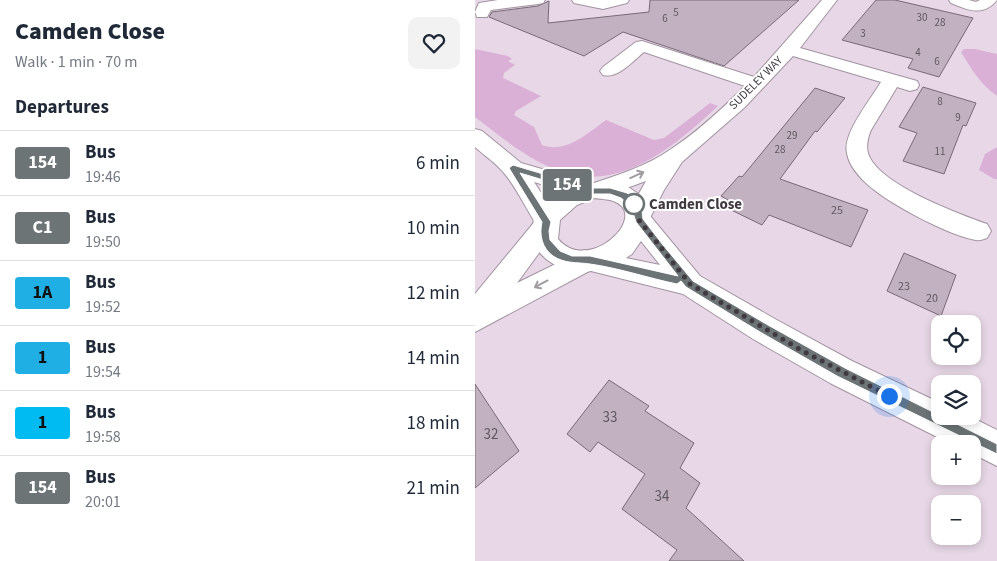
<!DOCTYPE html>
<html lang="en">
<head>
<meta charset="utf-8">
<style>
	body { margin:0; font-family:"Source Sans 3",sans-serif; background:#f2f2f3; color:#1f2937; height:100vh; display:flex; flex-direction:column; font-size:19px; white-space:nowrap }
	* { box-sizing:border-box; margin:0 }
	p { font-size:16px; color:#747a83 }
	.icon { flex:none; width:28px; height:28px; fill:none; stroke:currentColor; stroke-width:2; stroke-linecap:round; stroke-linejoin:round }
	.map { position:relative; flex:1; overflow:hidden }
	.details { display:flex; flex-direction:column; background:#fff; width:475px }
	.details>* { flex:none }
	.badge { padding:0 10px; border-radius:4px; font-size:18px; line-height:32px }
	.buttons { position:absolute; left:456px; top:315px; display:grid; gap:10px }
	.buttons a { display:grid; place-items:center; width:50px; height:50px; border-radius:10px; background:#fff; box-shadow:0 2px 8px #0003; font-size:25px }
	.you { position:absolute; width:25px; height:25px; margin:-12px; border:4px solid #fff; border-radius:50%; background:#1a73e8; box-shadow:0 0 0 8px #1a73e833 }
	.map>.badge { position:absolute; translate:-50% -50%; box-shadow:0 0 0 2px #fff }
	h2 { padding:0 15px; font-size:19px; line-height:45px }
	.round { display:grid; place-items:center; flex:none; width:52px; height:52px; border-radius:10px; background:#f2f2f3 }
	.overview { display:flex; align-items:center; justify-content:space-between; height:85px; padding:0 15px }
	h1 { font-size:24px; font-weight:800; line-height:38px }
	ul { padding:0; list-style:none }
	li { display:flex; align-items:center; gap:15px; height:65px; padding:0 15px; border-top:1px solid #e0e1e3 }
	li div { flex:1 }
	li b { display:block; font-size:19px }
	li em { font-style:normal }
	li .badge { min-width:55px; font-weight:700; text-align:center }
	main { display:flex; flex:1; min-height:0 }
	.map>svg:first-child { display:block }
	.green { fill:#dab0d7 }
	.building { fill:#c2b2c1; stroke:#786a77 }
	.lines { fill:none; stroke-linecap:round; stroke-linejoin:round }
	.minor-casing { stroke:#a293a1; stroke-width:2 }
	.tertiary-casing { stroke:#a293a1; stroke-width:2 }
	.minor { fill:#fff; fill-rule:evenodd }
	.tertiary { fill:#fff; fill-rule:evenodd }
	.oneway { stroke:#a09ca0 }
	.line { fill:#6c7476; stroke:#fff; fill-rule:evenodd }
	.walk { stroke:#403a40; stroke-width:5; stroke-dasharray:0 9 }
	.stop-dot { fill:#fff; stroke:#6c7476; stroke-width:2.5 }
	.labels { text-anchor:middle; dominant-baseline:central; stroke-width:4; stroke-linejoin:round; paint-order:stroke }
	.far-number-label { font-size:11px; fill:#605860 }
	.far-street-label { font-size:12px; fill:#403a40; stroke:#fff }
	.number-label { font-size:12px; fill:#605860 }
	.stop-label { font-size:15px; font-weight:bold; fill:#403a40; stroke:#fff; text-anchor:start }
	.near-number-label { font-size:15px; fill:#605860 }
</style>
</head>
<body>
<main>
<section class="details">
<div class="overview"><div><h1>Camden Close</h1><p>Walk · 1 min · 70 m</p></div><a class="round"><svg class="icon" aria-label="heart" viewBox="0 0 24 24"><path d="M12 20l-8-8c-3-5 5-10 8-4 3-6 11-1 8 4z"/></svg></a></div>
<h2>Departures</h2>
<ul>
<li><span class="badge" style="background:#6c7476;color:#fff">154</span><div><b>Bus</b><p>19:46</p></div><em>6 min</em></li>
<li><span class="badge" style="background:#6c7476;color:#fff">C1</span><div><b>Bus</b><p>19:50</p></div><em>10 min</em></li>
<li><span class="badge" style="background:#1fafe5;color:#111">1A</span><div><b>Bus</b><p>19:52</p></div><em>12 min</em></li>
<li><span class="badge" style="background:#1fafe5;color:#111">1</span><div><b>Bus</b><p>19:54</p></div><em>14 min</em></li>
<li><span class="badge" style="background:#00baf2;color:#111">1</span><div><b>Bus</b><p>19:58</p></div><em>18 min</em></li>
<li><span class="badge" style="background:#6c7476;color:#fff">154</span><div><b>Bus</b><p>20:01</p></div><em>21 min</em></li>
</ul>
</section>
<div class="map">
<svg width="522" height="561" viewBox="0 0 522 561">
	<rect width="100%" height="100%" fill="#e8d8e7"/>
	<path class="green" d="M 0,49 L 33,56 L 37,59 L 33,61 L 40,65 L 29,73 L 28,78 L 66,96 L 41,111 L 39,115 L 59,127 L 67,145 C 91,154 113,133 131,120 L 179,140 L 189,138 L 235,103 L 243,106 C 205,141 155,186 99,175 C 61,167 29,139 0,117 Z
		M 489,49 L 500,49 L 522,54 L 522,96 C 505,84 497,70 486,52 Z
		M 522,147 L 522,179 L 519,179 L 504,170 L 510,154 Z"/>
	<path class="building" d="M 175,0 L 324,0 L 249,66 L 148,32 L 109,56 L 14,17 L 17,12 L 63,6 L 74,1 L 73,23 L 174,12 Z
		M 401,0 L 420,0 L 498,18 L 464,77 L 433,68 L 438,59 L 367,40 Z
		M 448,87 L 501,103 L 491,126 L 488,125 L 469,174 L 428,161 L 442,133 L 424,127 Z
		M 340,88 L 370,98 L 342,132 L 340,131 L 305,179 L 393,210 L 376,247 L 294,215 L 287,225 L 248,206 L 253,200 L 246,196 L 264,176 L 267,177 Z
		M 429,253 L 481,275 L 466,316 L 412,291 Z
		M 134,380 L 174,406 L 170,411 L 219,443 L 205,468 L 225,483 L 211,508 L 269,561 L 194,561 L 202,550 L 147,509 L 170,474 L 123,442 L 115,452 L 92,434 Z
		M 0,384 L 44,451 L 0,488 Z"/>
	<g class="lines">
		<defs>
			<path id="minor" d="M 23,0 L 70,0 L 68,3 L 63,4 L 16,10 L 12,17 L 2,17 L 0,12 L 4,3 Z
				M 97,0 L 154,0 L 152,3 L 128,9 L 99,3 Z
				M 347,0 L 362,0 L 325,48 L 442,81 L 444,85 L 442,89 L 435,91 L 422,87 L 396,130 C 393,136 391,147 393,153 C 402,184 484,214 512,224 L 516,231 L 512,238 C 508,239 505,241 501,240 C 475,236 419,206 398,189 C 388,181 374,167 372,153 C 367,134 396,99 406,82 L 318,56 L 270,107 L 207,162 L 189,190 L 173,222 L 164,224 L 155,222 L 152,215 L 171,181 L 124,198 L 116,196 L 112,190 L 116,184 C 140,176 165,168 187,155 C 218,136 245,111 270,86 L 169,52 C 158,61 143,79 128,75 L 125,71 L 128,67 L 161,42 L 167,41 L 279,77 Z
				M 474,0 L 494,0 L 501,2 L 505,0 L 522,0 C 508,17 493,10 476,3 Z
				M 70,217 L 79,220 L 83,227 L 42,283 L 109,250 L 118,253 L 122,261 L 118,269 L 0,332 L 0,294 L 61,220 Z"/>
			<path id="tertiary" d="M 0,129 L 7,131 L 46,163 L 115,183 L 153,187 L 168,197 L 176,217 L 225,276 L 300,319 L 377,361 L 465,403 L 465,416 L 494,416 L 522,430 L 522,466 L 498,454 L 498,444 L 476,444 L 355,383 L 278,339 L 208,294 L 116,271 C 94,276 62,261 58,238 C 57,232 60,224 58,219 C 50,206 39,184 29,173 C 21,163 10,156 0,147 ZM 59,182 L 89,191 L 72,202 ZM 119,198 C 125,199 133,199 138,201 C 177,214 114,276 83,239 L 85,220 L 102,205 ZM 166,241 L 185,265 L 151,258 L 157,254 Z"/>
		</defs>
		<use href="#minor" class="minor-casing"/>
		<use href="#tertiary" class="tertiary-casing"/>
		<use href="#minor" class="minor"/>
		<use href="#tertiary" class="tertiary"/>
	</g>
	<defs><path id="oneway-shaft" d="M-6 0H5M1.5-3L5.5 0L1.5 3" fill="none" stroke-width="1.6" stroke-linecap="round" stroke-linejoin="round" transform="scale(1.25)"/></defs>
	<g class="oneway">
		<use href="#oneway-shaft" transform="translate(162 175) rotate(-24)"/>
		<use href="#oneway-shaft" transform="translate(66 284) rotate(152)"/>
	</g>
	<path class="line" d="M 38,165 L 115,188 L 135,188 L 152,193 L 162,202 L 167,211 L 168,219 L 188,245 L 218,281 L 293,325 L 370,368 L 522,444 L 522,454 L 518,452 L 362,376 L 285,332 L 211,287 L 206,281 L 202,284 C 173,278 144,268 115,264 C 102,262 90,264 78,256 C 67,248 64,235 67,222 L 34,168 ZM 45,173 L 115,194 L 135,194 L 146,198 L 156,206 L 161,222 L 203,276 L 115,256 L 97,256 L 85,251 L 75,240 L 74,231 L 76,222 Z"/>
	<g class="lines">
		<path class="walk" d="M 159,204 L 163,211 L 164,220 L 215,284 L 326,350 L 414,396"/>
	</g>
	<circle class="stop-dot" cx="159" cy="204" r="10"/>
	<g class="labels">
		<g class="far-number-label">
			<text x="201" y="12">5</text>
			<text x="447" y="17">30</text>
			<text x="190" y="18">6</text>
			<text x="465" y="22">28</text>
			<text x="388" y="33">3</text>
			<text x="443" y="52">4</text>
			<text x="462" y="61">6</text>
			<text x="465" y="101">8</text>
			<text x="483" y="117">9</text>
			<text x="317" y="135">29</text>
			<text x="305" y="149">28</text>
			<text x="465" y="151">11</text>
		</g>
		<g class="far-street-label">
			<text transform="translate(281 83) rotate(-45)">SUDELEY WAY</text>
		</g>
		<g class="number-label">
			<text x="362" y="210">25</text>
			<text x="429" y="286">23</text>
			<text x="457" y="298">20</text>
		</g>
		<g class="stop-label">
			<text x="174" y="204">Camden Close</text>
		</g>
		<g class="near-number-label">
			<text x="135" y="417">33</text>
			<text x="16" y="434">32</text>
			<text x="187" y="496">34</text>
		</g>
	</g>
</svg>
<div class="buttons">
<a><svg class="icon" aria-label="locate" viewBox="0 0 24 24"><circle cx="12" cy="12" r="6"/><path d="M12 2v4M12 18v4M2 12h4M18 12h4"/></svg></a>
<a><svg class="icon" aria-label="layers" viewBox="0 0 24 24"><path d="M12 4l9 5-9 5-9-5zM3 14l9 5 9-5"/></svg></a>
<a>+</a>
<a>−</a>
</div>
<div class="you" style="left:414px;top:396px"></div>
<b class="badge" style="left:92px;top:185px;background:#6c7476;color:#fff">154</b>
</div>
</main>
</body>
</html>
